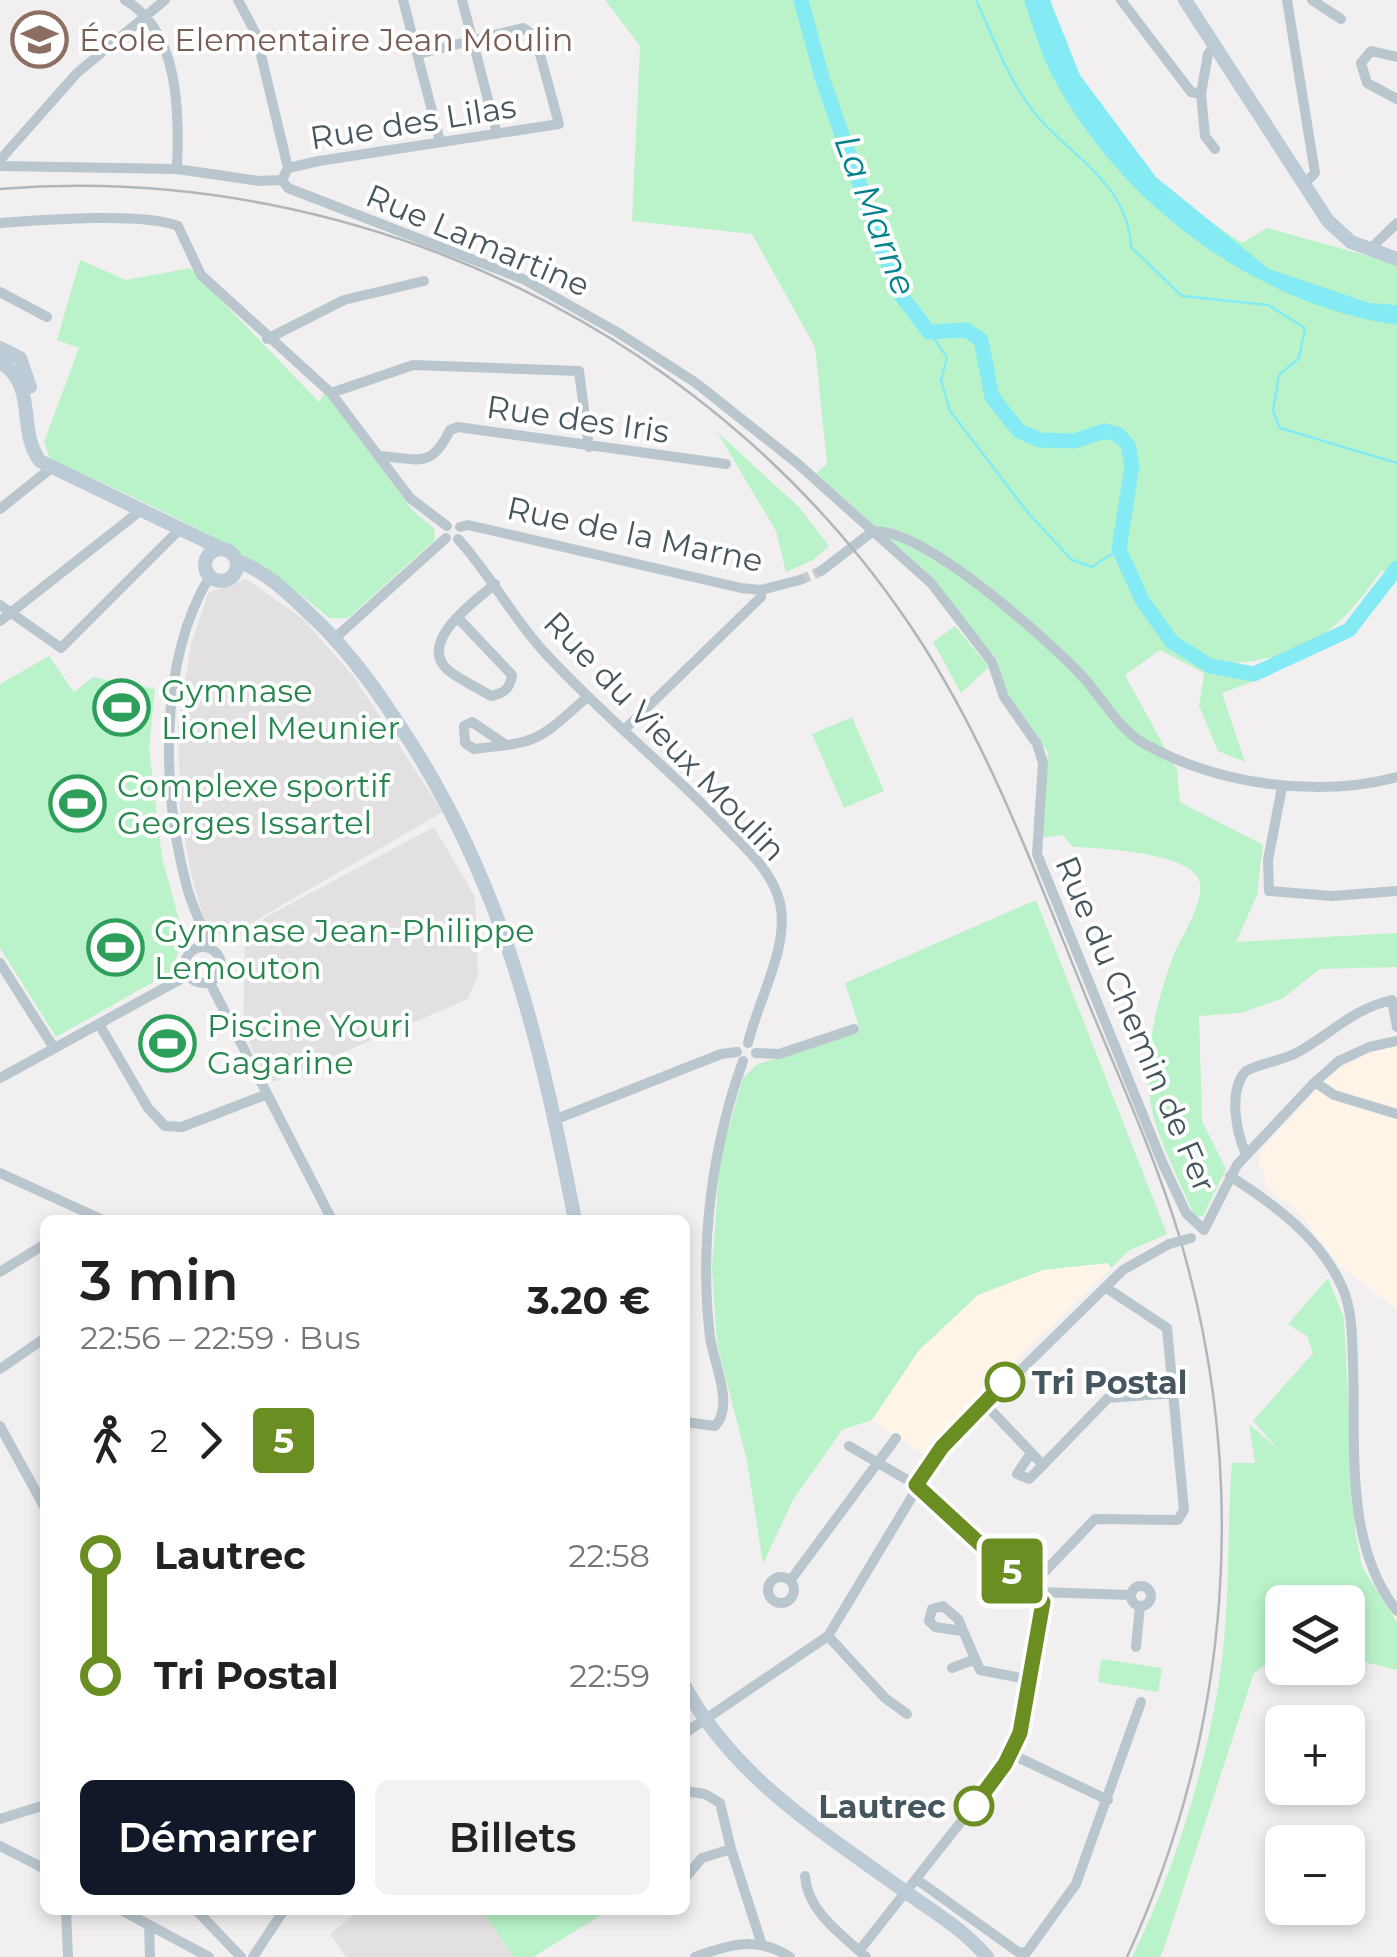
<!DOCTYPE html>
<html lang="fr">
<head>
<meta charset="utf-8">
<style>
	body { margin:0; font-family:Montserrat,sans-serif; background:#f2f2f2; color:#222; height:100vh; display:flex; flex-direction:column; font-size:38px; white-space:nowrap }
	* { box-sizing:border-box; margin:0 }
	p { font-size:32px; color:#767676 }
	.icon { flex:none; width:55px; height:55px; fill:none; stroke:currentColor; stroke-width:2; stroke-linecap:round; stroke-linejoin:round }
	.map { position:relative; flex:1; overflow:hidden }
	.details { position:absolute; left:40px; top:1215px; width:650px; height:700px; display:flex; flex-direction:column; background:#fff; border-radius:15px; box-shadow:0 5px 15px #0003 }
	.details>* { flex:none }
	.badge { padding:0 20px; border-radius:8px; font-size:35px; line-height:65px }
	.buttons { position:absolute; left:1265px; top:1585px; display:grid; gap:20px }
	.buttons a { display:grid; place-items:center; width:100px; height:100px; border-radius:15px; background:#fff; box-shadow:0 5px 15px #0003; font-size:50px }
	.map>.badge { position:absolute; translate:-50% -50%; box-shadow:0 0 0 5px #fff }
	.legs { display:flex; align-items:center; gap:15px; height:110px; padding:0 40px; font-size:32px }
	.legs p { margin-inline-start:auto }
	.head { display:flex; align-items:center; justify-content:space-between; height:170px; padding:0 40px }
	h1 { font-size:55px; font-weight:600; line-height:75px }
	.cta { display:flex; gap:20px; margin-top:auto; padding:20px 40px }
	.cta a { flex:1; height:115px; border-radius:15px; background:#111827; color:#fff; font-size:40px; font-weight:600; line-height:115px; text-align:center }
	.cta a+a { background:#f2f2f2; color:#222 }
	ul { padding:0 40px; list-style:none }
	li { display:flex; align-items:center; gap:35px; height:120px; font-size:38px }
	li i { display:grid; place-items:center; width:15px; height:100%; margin:0 12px; background:currentColor }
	li i::after { content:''; width:25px; height:25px; margin:-12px; border:8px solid; border-radius:50%; background:#fff }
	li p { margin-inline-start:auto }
	li:first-child i { background:linear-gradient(#0000 50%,currentColor 0) }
	li:last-child i { background:linear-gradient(currentColor 50%,#0000 0) }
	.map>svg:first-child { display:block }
	.commercial { fill:#fef5e8 }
	.education { fill:#e3e0e2 }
	.green { fill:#baf3c9 }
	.water { fill:#84ebf4 }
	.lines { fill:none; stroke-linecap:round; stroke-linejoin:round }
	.stream { stroke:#84ebf4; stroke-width:2.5 }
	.river { stroke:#84ebf4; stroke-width:15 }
	.street-tunnel { stroke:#c7c9cc; stroke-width:10; stroke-dasharray:10 5; stroke-linecap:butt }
	.street { stroke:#bac6ce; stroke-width:10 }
	.secondary { stroke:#bccbd5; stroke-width:14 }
	.rail { stroke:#b1b6bb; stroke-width:2.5 }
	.street-bridge { stroke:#bac6ce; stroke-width:10 }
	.line-1-casing { stroke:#fff; stroke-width:22 }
	.line-1 { stroke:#6b8e23; stroke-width:15 }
	.stop-1-dot { fill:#fff; stroke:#6b8e23; stroke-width:5 }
	.labels { text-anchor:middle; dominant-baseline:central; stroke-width:8; stroke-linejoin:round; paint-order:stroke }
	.education-label { font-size:32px; fill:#785e54; stroke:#fff; text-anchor:start }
	.street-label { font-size:32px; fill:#46565f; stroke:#fff }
	.leisure-label { font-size:32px; fill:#27864d; stroke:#fff; text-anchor:start }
	.stop-label { font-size:32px; font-weight:bold; fill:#46565f; stroke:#fff; text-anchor:start }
	.water-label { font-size:35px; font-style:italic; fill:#04838e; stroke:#fff }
</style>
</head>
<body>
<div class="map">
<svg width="1397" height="1957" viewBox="0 0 1397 1957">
	<rect width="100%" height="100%" fill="#f2eff0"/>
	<path class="commercial" d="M 1397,1046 L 1397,1309 L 1339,1265 L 1298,1211 L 1265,1187 L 1264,1170 L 1258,1163 L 1262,1149 L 1333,1072 L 1377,1049 Z
		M 1109,1263 L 1111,1268 L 1079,1299 L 1072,1297 L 1076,1302 L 952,1423 L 925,1455 L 872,1420 L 919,1351 L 978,1295 L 1043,1270 Z"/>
	<path class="education" d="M 246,579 L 303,619 L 354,677 L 443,812 L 258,919 L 230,943 L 205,923 L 190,869 L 180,808 L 178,727 L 191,645 L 208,593 Z
		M 434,827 L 475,897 L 478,975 L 468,999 L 274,1082 L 263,1072 L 243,1030 L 245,936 L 266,917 Z
		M 360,1910 L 481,1910 L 514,1957 L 346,1957 L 330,1934 Z"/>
	<path class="green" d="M 605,0 L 1026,0 L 1126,150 L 1186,205 L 1242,243 L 1267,228 L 1397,264 L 1397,579 L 1382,570 C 1340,630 1307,658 1231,663 L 1252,682 L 1222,693 L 1245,762 L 1218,751 L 1199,706 L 1204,673 L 1160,650 L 1125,675 L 1177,770 L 1180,802 L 1263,845 L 1257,895 L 1236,942 L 1397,933 L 1397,967 L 1320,969 L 1283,998 L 1241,1013 L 1199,1016 L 1202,1121 L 1226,1169 L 1203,1216 L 1195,1217 C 1182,1187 1167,1157 1156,1125 C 1138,1072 1155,1005 1174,954 C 1181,938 1210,893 1197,876 C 1179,852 1101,848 1073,847 L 1062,835 L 1040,838 L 1048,752 L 1007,696 L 997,659 L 973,635 L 935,580 L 816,473 L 827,464 L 815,347 L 752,234 L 632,221 L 640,46 Z
		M 80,260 L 126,280 L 190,268 L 319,402 L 324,393 L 329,398 L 413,511 L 434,528 L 435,540 L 348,618 L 329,618 C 246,545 150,505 50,459 L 44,442 L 79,348 L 57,340 Z
		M 717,432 L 799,507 L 829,546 L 813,560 L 786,572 L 776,531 Z
		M 955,626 L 989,667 L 961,693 L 933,642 Z
		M 49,656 L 74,692 L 93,677 L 155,689 L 149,748 L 162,858 L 184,937 L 171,972 L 56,1037 L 0,948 L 0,684 Z
		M 852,717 L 884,791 L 844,808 L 812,734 Z
		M 1036,900 L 1167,1234 L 1128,1251 L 1111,1268 L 1108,1263 L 1043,1270 L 978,1295 L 919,1350 L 872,1420 L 842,1430 L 793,1500 L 763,1564 L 747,1461 L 717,1344 L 712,1269 L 720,1158 L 743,1078 L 756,1065 L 860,1030 L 845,983 Z
		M 1328,1278 L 1344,1318 L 1355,1531 L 1362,1567 L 1397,1622 L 1397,1670 L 1348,1658 L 1348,1602 L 1282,1602 L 1282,1653 L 1254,1673 L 1164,1948 L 1160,1957 L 1132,1957 C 1177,1867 1215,1741 1224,1640 C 1230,1581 1227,1522 1232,1463 L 1255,1463 L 1249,1424 L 1279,1450 L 1253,1421 L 1313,1353 L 1307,1336 L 1288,1324 Z
		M 1101,1659 L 1162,1668 L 1158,1692 L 1098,1682 Z
		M 481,1910 L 596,1910 L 600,1916 L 533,1957 L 514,1957 Z"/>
	<path class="water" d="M 1024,0 L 1050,0 L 1080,75 L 1156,177 L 1269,269 L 1369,303 L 1397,305 L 1397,325 C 1255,304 1122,205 1054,79 C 1041,55 1033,26 1024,0 Z"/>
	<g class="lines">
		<path class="stream" d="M 976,0 C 994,39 1007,77 1033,111 C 1070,157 1128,182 1131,247 L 1182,296 L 1268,305 L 1305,328 L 1299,358 L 1279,375 L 1273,411 L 1280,428 L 1397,463
			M 929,332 L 947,357 L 941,380 L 950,411 L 1029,514 L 1072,560 L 1092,567 L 1119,549"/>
		<path class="river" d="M 801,0 L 822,78 L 897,290 L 929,332 L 966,330 L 981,340 L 992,397 L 1019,431 L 1040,440 L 1074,441 L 1105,431 L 1119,435 L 1128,445 L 1132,466 L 1119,549 L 1142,600 L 1172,642 L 1210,666 L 1254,674 L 1349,630 L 1397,568"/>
		<path class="street-tunnel" d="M 800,580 L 821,571"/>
		<path class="street" d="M 125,0 C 180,32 179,112 177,169
			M 238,0 L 256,34 L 288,168
			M 403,0 L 440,141
			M 462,0 L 497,134
			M 1121,0 L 1191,92 L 1201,94 L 1205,136 L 1215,149
			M 1287,0 L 1315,173 L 1304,184
			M 1312,0 L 1341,19
			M 1397,57 L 1371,51 L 1361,63 L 1367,83 L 1397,99
			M 1201,94 L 1208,54 L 1215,45
			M 0,160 L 77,73 L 165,0
			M 0,166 L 177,169 L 259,181 L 282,180 L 288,188 L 523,279 L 617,332 L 696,383 L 798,464 L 931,583 L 992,662 L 1004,697 L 1037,744 L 1043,763 L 1037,854 L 1162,1162 L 1186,1213 L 1204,1230
			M 282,180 L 288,168 L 319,161 L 559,124 L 535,36 L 523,28 L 418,54
			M 0,223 C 41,220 143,212 178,226 L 201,275 L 331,393 L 410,498 L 447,526
			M 1369,250 L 1397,223
			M 0,292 L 47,317
			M 267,339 L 344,300 L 424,281
			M 331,393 L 413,365 L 579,371 L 589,447
			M 380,456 C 420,459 431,469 450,430 L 458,427 L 726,464
			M 0,509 L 50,469
			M 460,527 L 468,525 L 741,588 L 761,590 L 800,580
			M 872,532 C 920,524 1049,641 1083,677 C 1102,698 1119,730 1145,744 C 1218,785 1317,798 1397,777
			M 458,539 C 491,575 513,619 546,654 C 603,716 669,768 727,829 C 748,850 773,873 780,903 C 790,946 758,1000 748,1043
			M 821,571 L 872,532
			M 210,576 C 157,663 162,797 188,891 C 194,911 204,929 210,948
			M 0,605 L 61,648 L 179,530
			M 458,618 L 512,675 C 510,688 505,693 491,696 C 478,688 462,681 449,671 C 415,643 475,601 495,584
			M 0,621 L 140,511
			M 335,638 L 446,538
			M 624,730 L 761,597 L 761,590
			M 506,745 L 472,722 L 464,726 L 465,743 L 474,749 C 540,742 538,741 587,697
			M 1282,787 L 1268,860 L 1269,891 L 1332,896 L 1397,891
			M185 965a18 18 0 1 1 36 0a18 18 0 1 1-36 0Z
			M 0,963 L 54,1048
			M 210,983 L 332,1220
			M 99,1024 L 148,1108 L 165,1126 L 182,1127 L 265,1095
			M 756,1053 L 779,1054 L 854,1029
			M 0,1078 L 188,975
			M 1315,1082 L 1334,1095 L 1397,1114
			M 554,1120 L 721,1054 L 737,1052
			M 1246,1154 C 1236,1132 1228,1090 1246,1071 C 1263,1062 1284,1061 1300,1051 C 1333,1032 1353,1009 1392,1000 L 1397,1027
			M 0,1173 L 103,1220
			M 1230,1176 C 1275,1205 1321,1238 1343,1289 C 1353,1313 1352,1340 1353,1365 C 1356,1446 1344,1544 1397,1611
			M 1204,1230 L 1237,1165 L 1315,1082 L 1339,1061 L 1369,1047 L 1397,1041
			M 0,1272 L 45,1244
			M 0,1369 L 45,1338
			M 984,1403 L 1043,1465 L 1108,1398 L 1176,1393
			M 685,1422 L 715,1426 C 735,1406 713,1361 710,1337 C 699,1245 712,1147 743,1061
			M 0,1426 L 45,1508
			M 849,1446 L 916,1485 L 1038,1592 L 1043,1616 L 1018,1741 L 979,1799 L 859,1951
			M 1031,1453 L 1017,1474 L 1029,1479 L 1043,1465
			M768 1590a13 13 0 1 1 26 0a13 13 0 1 1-26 0Z
			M 790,1581 L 896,1438
			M1131 1596a10 10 0 1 1 20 0a10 10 0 1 1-20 0Z
			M 1031,1586 L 1095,1519 L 1178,1520 L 1184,1510 L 1167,1328 L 1105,1287
			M 1038,1592 L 1131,1595
			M 962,1631 L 935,1627 L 929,1621 L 932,1609 L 943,1606 L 958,1619 L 980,1670 L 1032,1680
			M 828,1636 L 885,1698 L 907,1714
			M 1136,1647 L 1140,1606
			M 952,1668 L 973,1660
			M 685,1733 L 828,1636 L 942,1447 L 1123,1270 L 1169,1244
			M 1011,1754 L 1108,1800
			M 685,1791 L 705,1794 L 720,1803 L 731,1849 L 702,1858 L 685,1878
			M 0,1819 L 45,1805
			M 0,1846 L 45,1869
			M 731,1849 L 761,1942
			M 805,1876 C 807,1911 842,1935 866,1957
			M 916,1879 L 1018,1952 L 1026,1953 L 1076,1884 L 1141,1702
			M 66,1910 L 68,1957
			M 121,1910 L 209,1957
			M 196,1910 L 241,1957
			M 149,1925 L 150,1957
			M 253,1957 L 284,1910
			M 695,1957 C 730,1944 758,1936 790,1957"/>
		<path class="secondary" d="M 1185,0 L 1328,221 L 1351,242 L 1397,259
			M 0,348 L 20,358 L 30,387
			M 0,362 C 39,386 16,429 40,461 L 222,549
			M205 565a16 16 0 1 1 32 0a16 16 0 1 1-32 0Z
			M 237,561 C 267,571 293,598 316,620 C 353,655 381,697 409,740 C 506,891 541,1046 575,1220
			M 685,1687 C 736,1779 820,1830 903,1890 C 932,1911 964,1929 987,1957"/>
		<path class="rail" d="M 0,189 C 363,160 724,336 921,642 C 993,754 1038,880 1088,1002 C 1119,1078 1154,1154 1178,1232 C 1251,1474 1232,1728 1127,1957"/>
		<path class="street-bridge" d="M 1169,1244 L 1191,1238"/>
	</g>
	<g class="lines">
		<defs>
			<path id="line-1" d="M 974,1806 L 1005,1764 L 1020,1733 L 1043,1602 L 916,1485 L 942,1447 L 1005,1382"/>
		</defs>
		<use href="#line-1" class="line-1-casing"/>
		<use href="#line-1" class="line-1"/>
	</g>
	<defs>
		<symbol id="school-ring" viewBox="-11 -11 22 22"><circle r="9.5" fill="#fff" stroke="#8d6e63" stroke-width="1.5"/><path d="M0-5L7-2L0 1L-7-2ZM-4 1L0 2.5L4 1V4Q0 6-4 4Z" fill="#8d6e63"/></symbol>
		<symbol id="stadium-ring" viewBox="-11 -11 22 22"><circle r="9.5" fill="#fff" stroke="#2e9e5b" stroke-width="1.5"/><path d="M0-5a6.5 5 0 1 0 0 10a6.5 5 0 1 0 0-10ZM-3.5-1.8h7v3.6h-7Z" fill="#2e9e5b"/></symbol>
	</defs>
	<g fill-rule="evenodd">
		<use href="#school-ring" x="8" y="8" width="63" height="63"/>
		<use href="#stadium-ring" x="90" y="676" width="63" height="63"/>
		<use href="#stadium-ring" x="46" y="772" width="63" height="63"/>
		<use href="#stadium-ring" x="84" y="916" width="63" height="63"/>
		<use href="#stadium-ring" x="136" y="1012" width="63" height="63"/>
	</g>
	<g class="stop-1-dot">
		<circle cx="1005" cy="1382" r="18"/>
		<circle cx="974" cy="1806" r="18"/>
	</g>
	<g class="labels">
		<g class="education-label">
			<text x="79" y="39">École Elementaire Jean Moulin</text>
		</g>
		<g class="street-label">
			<text transform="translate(413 122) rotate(-9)">Rue des Lilas</text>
			<text transform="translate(478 240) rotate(23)">Rue Lamartine</text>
			<text transform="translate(578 419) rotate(8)">Rue des Iris</text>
			<text transform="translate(635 534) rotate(12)">Rue de la Marne</text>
			<text transform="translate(665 736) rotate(46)">Rue du Vieux Moulin</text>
			<text transform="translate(1136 1024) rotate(67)">Rue du Chemin de Fer</text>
		</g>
		<g class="leisure-label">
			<text x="161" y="690">Gymnase<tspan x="161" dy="37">Lionel Meunier</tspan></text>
			<text x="117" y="785">Complexe sportif<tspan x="117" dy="37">Georges Issartel</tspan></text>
			<text x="154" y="930">Gymnase Jean-Philippe<tspan x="154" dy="37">Lemouton</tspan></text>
			<text x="207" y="1025">Piscine Youri<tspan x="207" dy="37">Gagarine</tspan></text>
		</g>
		<g class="stop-label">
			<text x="1032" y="1382">Tri Postal</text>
			<text x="946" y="1806" text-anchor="end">Lautrec</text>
		</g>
		<g class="water-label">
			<text transform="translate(876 215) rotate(69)">La Marne</text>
		</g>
	</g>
</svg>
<div class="buttons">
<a><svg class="icon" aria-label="layers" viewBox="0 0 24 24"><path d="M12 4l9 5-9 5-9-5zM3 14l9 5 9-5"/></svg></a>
<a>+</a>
<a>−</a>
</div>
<b class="badge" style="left:1012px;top:1571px;background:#6b8e23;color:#fff">5</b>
<section class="details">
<div class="head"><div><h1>3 min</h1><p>22:56 – 22:59 · Bus</p></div><b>3.20 €</b></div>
<div class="legs"><svg class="icon" aria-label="walk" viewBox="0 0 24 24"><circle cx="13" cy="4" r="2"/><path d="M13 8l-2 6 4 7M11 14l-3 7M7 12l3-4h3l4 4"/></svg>2<svg class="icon" aria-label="forward" viewBox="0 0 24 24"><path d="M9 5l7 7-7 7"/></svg><b class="badge" style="background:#6b8e23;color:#fff">5</b></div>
<ul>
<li><i style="color:#6b8e23"></i><b>Lautrec</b><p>22:58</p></li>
<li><i style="color:#6b8e23"></i><b>Tri Postal</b><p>22:59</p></li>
</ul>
<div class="cta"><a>Démarrer</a><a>Billets</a></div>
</section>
</div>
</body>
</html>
